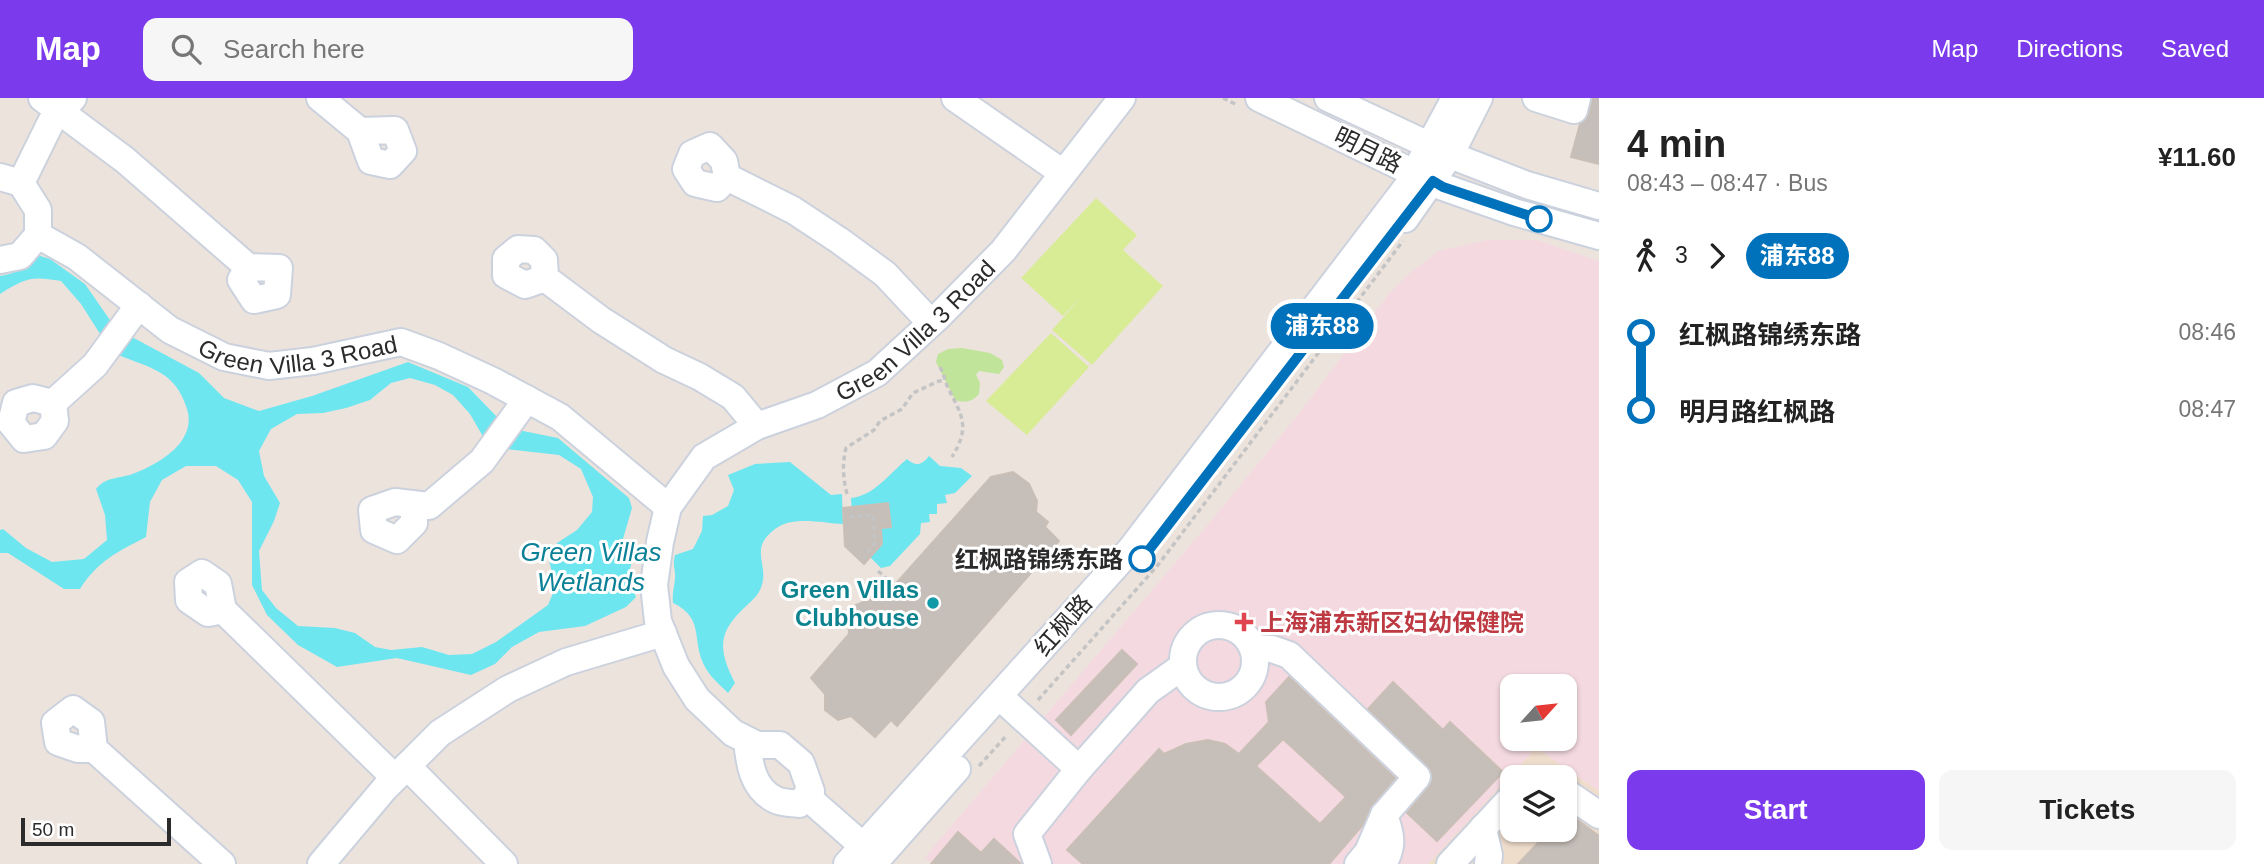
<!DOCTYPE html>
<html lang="en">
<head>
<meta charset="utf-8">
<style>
	body { margin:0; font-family:Helvetica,"Noto Sans SC",sans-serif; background:#f6f6f6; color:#222; height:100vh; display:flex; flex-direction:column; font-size:26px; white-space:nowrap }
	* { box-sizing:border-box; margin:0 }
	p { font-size:23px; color:#767676 }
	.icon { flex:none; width:38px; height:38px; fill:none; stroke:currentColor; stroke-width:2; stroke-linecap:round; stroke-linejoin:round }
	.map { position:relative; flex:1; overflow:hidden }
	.details { display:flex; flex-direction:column; background:#fff; width:665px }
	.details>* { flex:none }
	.badge { padding:0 14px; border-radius:23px; font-size:24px; line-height:46px }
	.needle { width:46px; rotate:63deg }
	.controls { position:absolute; left:1500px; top:576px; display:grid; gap:14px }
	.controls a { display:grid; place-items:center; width:77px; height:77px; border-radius:14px; background:#fff; box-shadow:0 2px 5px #0004; font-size:35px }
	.scale { position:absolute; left:21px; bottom:18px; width:150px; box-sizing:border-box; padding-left:7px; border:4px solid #2b2b2b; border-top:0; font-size:19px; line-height:24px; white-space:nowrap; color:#2b2b2b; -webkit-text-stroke:5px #fff; paint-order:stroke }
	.map>.badge { position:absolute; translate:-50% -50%; box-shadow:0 0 0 4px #fff }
	.legs { display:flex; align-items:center; gap:10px; height:77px; padding:0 28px; font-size:23px }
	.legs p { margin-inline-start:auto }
	.overview { display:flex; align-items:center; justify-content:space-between; height:119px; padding:0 28px }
	h1 { font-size:38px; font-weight:800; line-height:52px }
	.button { display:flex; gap:14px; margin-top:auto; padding:14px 28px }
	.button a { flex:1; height:80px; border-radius:14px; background:#7c3aed; color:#fff; font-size:28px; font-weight:800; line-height:80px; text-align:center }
	.button a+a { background:#f6f6f6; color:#222 }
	ul { padding:0 28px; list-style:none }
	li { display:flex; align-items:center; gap:24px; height:77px; font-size:26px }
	li i { display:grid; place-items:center; width:10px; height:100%; margin:0 9px; background:currentColor }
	li i::after { content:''; width:18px; height:18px; margin:-9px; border:5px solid; border-radius:50%; background:#fff }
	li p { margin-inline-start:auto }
	li:first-child i { background:linear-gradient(#0000 50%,currentColor 0) }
	li:last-child i { background:linear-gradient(currentColor 50%,#0000 0) }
	header { display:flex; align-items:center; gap:42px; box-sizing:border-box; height:98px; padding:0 35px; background:#7c3aed; color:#fff }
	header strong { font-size:33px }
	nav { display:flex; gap:38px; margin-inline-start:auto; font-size:24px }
	.search { width:490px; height:63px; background:#f6f6f6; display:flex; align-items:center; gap:18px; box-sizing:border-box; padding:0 24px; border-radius:14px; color:#767676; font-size:26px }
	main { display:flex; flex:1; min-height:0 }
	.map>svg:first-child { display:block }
	.education { fill:#efddcc; fill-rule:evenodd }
	.medical { fill:#f4dae0; fill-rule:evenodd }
	.green { fill:#c0e499 }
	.pitch { fill:#d7ec94 }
	.water { fill:#6ee6f0 }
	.building { fill:#c6beb8; stroke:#c9bfb6; stroke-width:2; fill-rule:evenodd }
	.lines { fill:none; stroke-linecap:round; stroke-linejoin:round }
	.minor-casing { stroke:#cbd2dd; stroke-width:30 }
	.path { stroke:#c4c4c4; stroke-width:3.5; stroke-dasharray:5 3.5; stroke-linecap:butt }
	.minor { stroke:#fff; stroke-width:26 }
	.line-1-casing { stroke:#fff; stroke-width:16 }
	.line-1 { stroke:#0072bc; stroke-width:10 }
	.stop-1-dot { fill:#fff; stroke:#0072bc; stroke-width:3.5 }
	.culture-dot { fill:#0f9aa8; stroke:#fff; stroke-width:2.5 }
	.health-dot { fill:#e0444e; stroke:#fff; stroke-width:2.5 }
	.labels { text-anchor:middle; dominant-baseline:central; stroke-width:6; stroke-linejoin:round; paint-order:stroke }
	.street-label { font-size:24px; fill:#2b2b2b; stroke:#fff }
	.stop-label { font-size:24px; font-weight:bold; fill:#2b2b2b; stroke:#fff; text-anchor:end }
	.culture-label { font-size:24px; font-weight:bold; fill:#0d838f; stroke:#fff; text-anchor:end }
	.health-label { font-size:24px; font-weight:bold; fill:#be3a42; stroke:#fff; text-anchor:start }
	.water-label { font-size:26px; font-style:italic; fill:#0b8198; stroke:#fff }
</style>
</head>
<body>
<header>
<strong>Map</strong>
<div class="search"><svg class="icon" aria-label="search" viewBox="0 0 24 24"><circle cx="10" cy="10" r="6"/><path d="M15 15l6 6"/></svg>Search here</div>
<nav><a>Map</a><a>Directions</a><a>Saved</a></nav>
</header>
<main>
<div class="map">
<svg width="1599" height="766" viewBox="0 0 1599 766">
	<rect width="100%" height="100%" fill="#ede3dd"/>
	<path class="education" d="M 1536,649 L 1599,693 L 1599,766 L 1428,766 ZM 1512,679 L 1564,679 L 1564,732 L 1512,732 Z"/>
	<path class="medical" d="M 1487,142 L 1537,142 L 1599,163 L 1599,693 L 1536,650 L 1428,766 L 933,766 L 925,759 L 1215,418 L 1301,313 L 1388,197 L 1409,176 L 1438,153 ZM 1512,588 L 1564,588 L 1564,640 L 1512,640 Z"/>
	<path class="green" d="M 962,250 L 990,255 L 1002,262 L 1004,269 L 999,276 L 979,273 L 976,277 L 980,285 L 979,296 C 972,304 966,305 955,302 L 936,264 L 938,256 L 948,251 Z"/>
	<path class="pitch" d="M 1096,100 L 1137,137 L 1123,152 L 1163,188 L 1092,267 L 1052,232 L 1083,197 L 1063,218 L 1021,180 Z
		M 1051,235 L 1089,269 L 1027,337 L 986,303 Z"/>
	<path class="water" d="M 37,157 L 50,161 L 85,186 L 112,225 L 102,239 L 81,206 L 61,183 C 31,178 26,180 0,196 L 0,178 C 16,176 27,168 37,157 Z
		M 132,239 L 199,275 L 224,300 L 259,313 L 312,298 L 408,264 L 468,289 L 499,321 L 485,342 L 470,316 L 453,297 L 435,287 L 410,280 L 391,285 L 370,302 L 346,310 L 323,315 L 297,316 L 271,331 L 259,353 L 264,378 L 280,405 L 274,423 L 259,453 L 262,492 L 276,510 L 298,528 L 335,530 L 355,535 L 375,549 L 391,552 L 422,549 L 449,557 L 472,556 L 496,544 L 548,507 L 556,488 L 549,463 L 557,445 L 577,432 L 592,414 L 593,399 L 581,371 L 559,357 L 505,351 L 518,332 L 558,340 L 629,400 L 632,410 L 623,441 L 633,461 L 628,477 L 636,499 L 626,509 L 585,528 L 539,534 L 512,549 L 495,566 L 471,577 L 397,560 L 337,569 L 298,547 L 267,517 L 252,487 L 252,404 L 238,382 L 216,368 L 186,368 L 162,382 L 150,404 L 146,439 C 117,454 98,463 80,491 L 64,491 L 8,455 L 0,455 L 0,432 L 3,431 L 26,450 L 52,464 L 84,461 L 107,442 L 105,417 L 96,391 C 106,378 121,381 135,375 C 161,365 197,343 187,311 C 176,274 151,270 118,257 Z
		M 929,358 L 940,368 L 961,370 L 972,378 L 955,395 L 945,397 L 947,405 L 937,406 L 937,416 L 929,416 L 930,424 L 921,425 L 920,436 L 890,468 L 881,470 L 870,459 L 882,446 L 881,430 L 891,428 L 852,415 L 851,400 C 874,398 890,375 907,361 C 916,369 922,367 929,358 Z
		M 790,364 L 831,397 L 842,396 L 843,426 C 824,425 795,418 778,429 C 745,451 772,467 760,492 C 756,500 748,506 742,512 C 716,537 720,555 735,585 L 728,595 C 719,586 708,577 703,565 C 692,540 704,520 673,505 C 672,495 674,490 675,481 C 676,470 672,470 675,457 L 693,451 L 702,433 L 703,418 L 712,417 L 728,408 L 734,392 L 728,377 L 755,366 Z"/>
	<path class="building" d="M 1592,0 L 1599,0 L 1599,66 L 1571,59 L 1580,26 L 1589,16 Z
		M 1013,374 L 1029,386 L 1037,403 L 1036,414 L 1048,424 L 1045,429 L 1059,443 L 897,628 L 891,622 L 875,639 L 851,618 L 838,622 L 825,612 L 825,596 L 811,580 L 849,536 L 848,521 L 854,508 L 867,502 L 903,501 L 891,491 L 991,379 Z
		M 888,405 L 891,429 L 881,430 L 882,446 L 864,466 L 845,448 L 843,410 Z
		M 1122,552 L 1137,566 L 1071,637 L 1056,622 Z
		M 1289,579 L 1395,680 L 1372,707 L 1362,728 L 1329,766 L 1083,766 L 1067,752 L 1159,651 L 1164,656 L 1186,646 L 1208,642 L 1225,646 L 1239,656 L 1269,624 L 1266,604 ZM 1283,641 L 1346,699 L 1320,726 L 1256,668 Z
		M 1393,584 L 1443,632 L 1450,624 L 1503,674 L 1437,743 L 1407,715 L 1429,689 L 1432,682 L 1432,674 L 1368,611 Z
		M 1564,712 L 1599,738 L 1599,766 L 1518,766 L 1550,732 L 1564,732 Z
		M 958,734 L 981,755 L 994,741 L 1021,766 L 931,766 Z"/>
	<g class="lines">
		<defs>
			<g id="minor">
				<path d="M 42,0 L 125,62 L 248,169 L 279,170 L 277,197 L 254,202 L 241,182 L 248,169"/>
				<path d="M 320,0 L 360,33 L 371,63 L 390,67 L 403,53 L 395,32 L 360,33"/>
				<path d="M 955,0 L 1063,75"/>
				<path d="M 1259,0 L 1443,89 L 1514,114 L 1599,138"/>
				<path d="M 1328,0 L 1450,57 L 1527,87 L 1599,108"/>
				<path d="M 1536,0 L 1574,12 L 1577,0"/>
				<path d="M 0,79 L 21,85 L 38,112 L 38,137 L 20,158 L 0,162"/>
				<path d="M 727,79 L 717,90 L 695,85 L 686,71 L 692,56 L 710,48 L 724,63 L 727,79 L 793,112 L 840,143 L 885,176 L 931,225"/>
				<path d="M 21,85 L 51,24 L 73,0"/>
				<path d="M 1405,121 L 1450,57 L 1479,0"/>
				<path id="s1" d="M 38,137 L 77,159 L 170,232 L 224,259 L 269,268 L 313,263 L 401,244 L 439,258 L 493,283 L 560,319 L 668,409"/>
				<path d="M 545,180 L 525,187 L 506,177 L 506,161 L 518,151 L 534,152 L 544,162 L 545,180 L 601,222 L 664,262 L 700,279 L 733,299 L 757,328"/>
				<path d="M 53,305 L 55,323 L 44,338 L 24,341 L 11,325 L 16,305 L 33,300 L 53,305 L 95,267 L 139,207"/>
				<path d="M 414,406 L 414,425 L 397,442 L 374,432 L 372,412 L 395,404 L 429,408 L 482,363 L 527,301"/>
				<path d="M 223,512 L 208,515 L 189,502 L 188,484 L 202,475 L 218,486 L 223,512 L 395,680"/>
				<circle cx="1219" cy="563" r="36"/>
				<path d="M 1253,550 L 1272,551 L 1289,557 L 1417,679 L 1384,717 L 1368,754 L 1358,766"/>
				<path d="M 999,598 L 1079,671"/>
				<path id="s2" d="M 747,642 C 749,664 752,691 776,702 C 782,705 792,705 799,706 L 811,693 L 801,665 L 780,647 L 757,647 L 733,635 L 697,601 L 676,568 L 658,523 L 654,487 L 660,444 L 668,409 L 704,359 L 757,328 L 817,307 L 877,275 L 939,218 L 1003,153 L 1122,0"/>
				<path d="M 94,651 L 78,651 L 58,644 L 55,625 L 73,611 L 91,624 L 94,651 L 222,766"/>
				<path d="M 407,668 L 504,766"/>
				<path d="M 1564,693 L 1599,717"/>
				<path d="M 806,698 L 863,748"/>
				<path d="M 1483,730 L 1489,757 L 1488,766"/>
				<path d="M 321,766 L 385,690 L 440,635 L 508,591 L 566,564 L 663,535"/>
				<path d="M 847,766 L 1131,451 L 1407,89 L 1455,0"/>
				<path d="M 873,766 L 957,671"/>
				<path d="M 1038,766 L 1027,736 L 1079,671 L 1148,593 L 1183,568"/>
				<path d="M 1383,766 C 1394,748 1391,736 1384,717"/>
				<path d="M 1450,766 L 1512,699"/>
			</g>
		</defs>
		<use href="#minor" class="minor-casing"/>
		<path class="path" d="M 1223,0 L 1237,7
			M 940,269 C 944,276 945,283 948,290 C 963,319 970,329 952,359
			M 847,396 C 843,380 842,366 846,350 L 874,332 L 880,323 L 902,311 L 913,295 L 939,283 L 945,283
			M 849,419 L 873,417 L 875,445 L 864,459
			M 878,473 L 886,480
			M 1038,602 L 1158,467 L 1403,143
			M 979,668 L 1007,637"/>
		<use href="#minor" class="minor"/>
	</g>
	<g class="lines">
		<defs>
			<path id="line-1" d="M 1142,461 L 1433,83 L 1443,89 L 1539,121"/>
		</defs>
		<use href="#line-1" class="line-1-casing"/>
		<use href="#line-1" class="line-1"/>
	</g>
	<g class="stop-1-dot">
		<circle cx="1539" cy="121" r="12"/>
		<circle cx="1142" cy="461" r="12"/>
	</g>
	<circle class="culture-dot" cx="933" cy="505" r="7"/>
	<path class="health-dot" d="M1240.5 513.5h7v7h7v7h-7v7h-7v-7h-7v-7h7z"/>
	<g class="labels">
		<g class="street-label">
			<text transform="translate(1368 52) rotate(26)">明月路</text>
			<text stroke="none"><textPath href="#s2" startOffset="782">Green Villa 3 Road</textPath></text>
			<text stroke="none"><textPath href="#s1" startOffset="298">Green Villa 3 Road</textPath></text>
			<text transform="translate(1063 527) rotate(-48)">红枫路</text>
		</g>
		<g class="stop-label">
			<text x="1123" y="461">红枫路锦绣东路</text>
		</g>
		<g class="culture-label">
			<text x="919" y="491">Green Villas<tspan x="919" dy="28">Clubhouse</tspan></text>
		</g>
		<g class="health-label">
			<text x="1260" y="524">上海浦东新区妇幼保健院</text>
		</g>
		<g class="water-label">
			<text x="591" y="454">Green Villas<tspan x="591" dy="30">Wetlands</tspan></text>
		</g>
	</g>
</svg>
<div class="controls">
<a><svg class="needle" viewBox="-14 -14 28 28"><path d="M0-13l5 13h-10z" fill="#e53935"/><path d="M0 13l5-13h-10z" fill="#767676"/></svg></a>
<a><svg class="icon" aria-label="layers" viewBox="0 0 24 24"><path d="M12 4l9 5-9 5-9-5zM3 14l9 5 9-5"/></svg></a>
</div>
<div class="scale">50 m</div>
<b class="badge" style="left:1322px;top:228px;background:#0072bc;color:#fff">浦东88</b>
</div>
<section class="details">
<div class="overview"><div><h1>4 min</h1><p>08:43 – 08:47 · Bus</p></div><b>¥11.60</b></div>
<div class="legs"><svg class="icon" aria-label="walk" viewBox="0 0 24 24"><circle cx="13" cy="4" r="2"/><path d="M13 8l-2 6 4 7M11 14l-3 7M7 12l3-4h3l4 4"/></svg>3<svg class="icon" aria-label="forward" viewBox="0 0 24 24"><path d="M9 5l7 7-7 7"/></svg><b class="badge" style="background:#0072bc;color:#fff">浦东88</b></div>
<ul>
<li><i style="color:#0072bc"></i><b>红枫路锦绣东路</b><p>08:46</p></li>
<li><i style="color:#0072bc"></i><b>明月路红枫路</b><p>08:47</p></li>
</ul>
<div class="button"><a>Start</a><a>Tickets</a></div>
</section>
</main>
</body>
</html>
